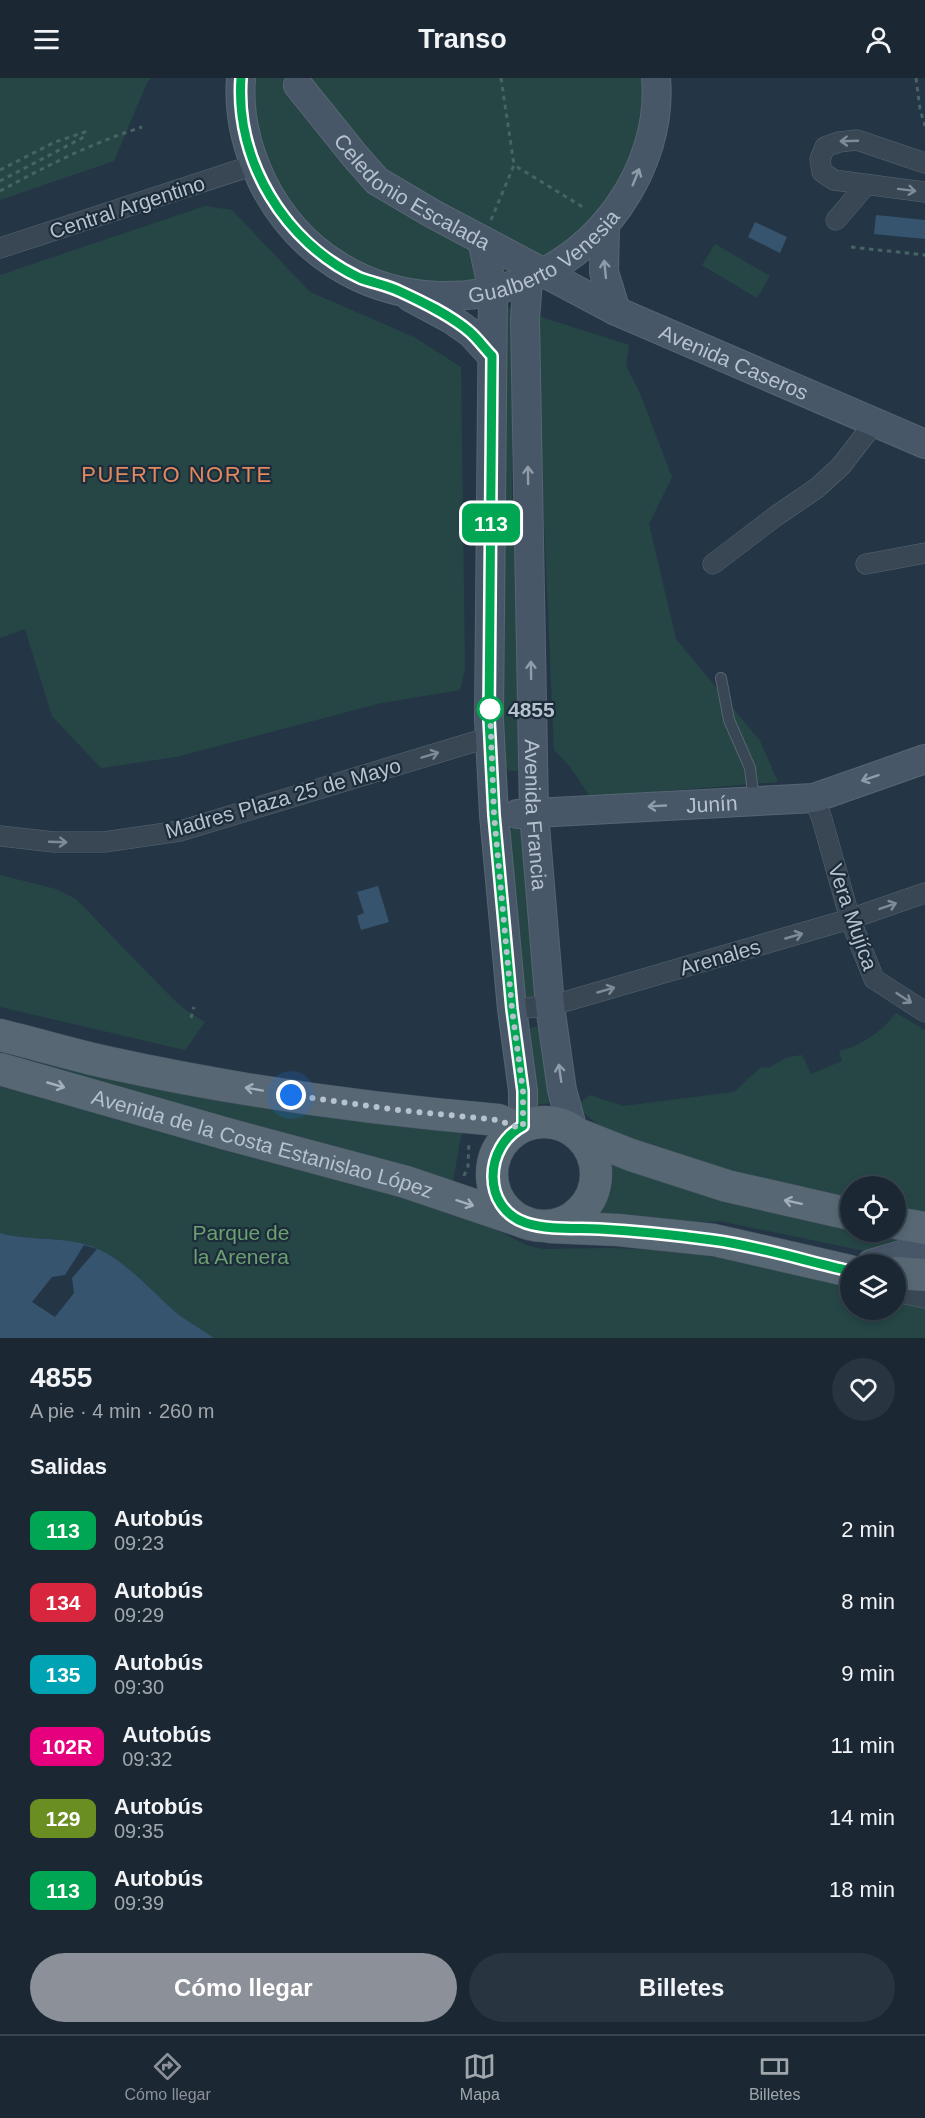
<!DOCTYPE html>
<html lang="es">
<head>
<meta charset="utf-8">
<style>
	body { margin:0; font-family:Arial,sans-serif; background:#283440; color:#f1f3f6; height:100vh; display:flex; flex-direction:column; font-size:22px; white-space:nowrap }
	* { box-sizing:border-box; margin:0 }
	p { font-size:20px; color:#a0a6ac }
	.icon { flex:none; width:33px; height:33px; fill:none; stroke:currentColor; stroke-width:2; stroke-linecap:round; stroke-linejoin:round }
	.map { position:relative; height:1260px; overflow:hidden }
	.side { display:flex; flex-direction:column; background:#1b2834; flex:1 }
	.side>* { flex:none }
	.badge { padding:0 12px; border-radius:9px; font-size:21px; line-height:39px }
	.fabs { position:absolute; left:840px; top:1098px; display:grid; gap:12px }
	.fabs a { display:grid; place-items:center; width:66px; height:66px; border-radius:50%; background:#1b2834; box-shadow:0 3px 9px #0003,0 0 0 2px #39444f; font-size:30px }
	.you { position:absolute; width:30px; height:30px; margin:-15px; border:4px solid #fff; border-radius:50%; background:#1a73e8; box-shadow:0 0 0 9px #1a73e833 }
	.map>.badge { position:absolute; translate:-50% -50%; box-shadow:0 0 0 3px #fff }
	h2 { padding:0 30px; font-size:22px; line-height:54px }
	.round { display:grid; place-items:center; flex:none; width:63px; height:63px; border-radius:32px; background:#283440 }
	.overview { display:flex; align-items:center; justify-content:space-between; height:102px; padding:0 30px }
	h1 { font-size:28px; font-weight:700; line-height:45px }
	.primary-button { display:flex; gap:12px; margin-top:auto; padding:12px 30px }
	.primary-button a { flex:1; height:69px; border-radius:36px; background:#8c9099; color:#fff; font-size:24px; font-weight:700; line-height:69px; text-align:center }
	.primary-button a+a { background:#283440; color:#f1f3f6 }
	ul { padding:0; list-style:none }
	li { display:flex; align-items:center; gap:18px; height:72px; padding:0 30px }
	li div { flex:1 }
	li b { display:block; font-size:22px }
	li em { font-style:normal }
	li .badge { min-width:66px; font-weight:700; text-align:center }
	header { display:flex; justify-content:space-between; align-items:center; height:78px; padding:0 30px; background:#1b2834; font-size:27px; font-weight:700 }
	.menu { display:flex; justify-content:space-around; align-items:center; height:84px; border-top:2px solid #39444f; background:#1b2834; font-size:16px; color:#a0a6ac }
	.menu a { display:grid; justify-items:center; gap:3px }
	.menu .selected { color:#8c9099 }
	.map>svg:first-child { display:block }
	.green { fill:#264646 }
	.water { fill:#36546e }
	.pier { fill:#243645 }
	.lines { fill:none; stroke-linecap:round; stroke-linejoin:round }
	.lane-casing { stroke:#576572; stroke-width:12 }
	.street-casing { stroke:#576572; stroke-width:21 }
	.secondary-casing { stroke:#576572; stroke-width:30 }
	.primary-casing { stroke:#465361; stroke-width:33 }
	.path { stroke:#476363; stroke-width:3; stroke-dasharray:4.5 4.5; stroke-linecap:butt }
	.lane { stroke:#394754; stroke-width:10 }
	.street { stroke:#394754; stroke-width:20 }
	.secondary { stroke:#475768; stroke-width:28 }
	.primary { stroke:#576774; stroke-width:32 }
	.oneway { stroke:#7e8b97 }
	.oneway2 { stroke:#8f9daa }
	.oneway3 { stroke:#a3b0bc }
	.line-casing { stroke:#fff; stroke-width:14 }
	.line { stroke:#00a651; stroke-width:9 }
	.walk { stroke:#b6c2ce; stroke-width:6; stroke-dasharray:0 10.8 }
	.stop-dot { fill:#fff; stroke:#00a651; stroke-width:3 }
	.labels { text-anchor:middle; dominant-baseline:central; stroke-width:4.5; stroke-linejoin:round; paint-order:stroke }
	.street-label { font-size:21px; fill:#b6c2ce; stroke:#1d2c3a }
	.stop-label { font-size:21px; font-weight:bold; fill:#b6c2ce; stroke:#1d2c3a; text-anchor:start }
	.park-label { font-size:21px; fill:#6ba171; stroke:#1d2c3a }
	.neighbourhood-label { font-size:22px; letter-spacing:1.5px; fill:#e0885f; stroke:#1d2c3a }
</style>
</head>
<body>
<header><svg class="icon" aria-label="menu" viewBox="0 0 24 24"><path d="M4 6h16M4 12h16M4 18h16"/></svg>Transo<svg class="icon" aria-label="person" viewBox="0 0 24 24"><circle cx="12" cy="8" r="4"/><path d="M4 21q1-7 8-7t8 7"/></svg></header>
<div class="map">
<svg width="925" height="1260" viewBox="0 0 925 1260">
	<rect width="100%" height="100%" fill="#243645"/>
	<path class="green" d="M 0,0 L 151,0 L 147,5 L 114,83 L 0,122 Z
		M 241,0 L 656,0 L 657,18 L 605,148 L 493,214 L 360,200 L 272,122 Z
		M 205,128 L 232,132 L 310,214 L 414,259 L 461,289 L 465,591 L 460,612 L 381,625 L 176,679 L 101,690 L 52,638 L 25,551 L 0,560 L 0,197 Z
		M 715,166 L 770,198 L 757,220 L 702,187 Z
		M 509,229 L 513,231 L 512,417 L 515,436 L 523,689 L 516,693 L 509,693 L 504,686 L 502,652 L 505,230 Z
		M 535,237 L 629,267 L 626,288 L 639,313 L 672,399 L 649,446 L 676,561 L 760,663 L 778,704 L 590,719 L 571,690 L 554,672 Z
		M 519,747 L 526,749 L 540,917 L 534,920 L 525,919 L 523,915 L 508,760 L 512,750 Z
		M 0,797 L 56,811 L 76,821 L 173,921 L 187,933 L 205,944 L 185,972 L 0,929 Z
		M 896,935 L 925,952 L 925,1140 L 896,1136 L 896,1108 L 850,1108 L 850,1129 L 611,1058 L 576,1028 L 590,1017 L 623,1028 L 734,1014 L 761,989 L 768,990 L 788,979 L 802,977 L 811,996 L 842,983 L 839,973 C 862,968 882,953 896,935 Z
		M 533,949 L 541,949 L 552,1025 L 533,1027 L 528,953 Z
		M 16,974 L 465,1049 L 460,1063 L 453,1104 L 13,980 Z
		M 0,1002 L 436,1125 L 489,1148 L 528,1168 L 543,1171 L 610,1170 L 661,1172 L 746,1183 L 850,1209 L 850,1232 L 896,1232 L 896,1221 L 925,1226 L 925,1260 L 214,1260 C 203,1252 190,1245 179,1237 C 153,1215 128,1184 96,1170 C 65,1157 32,1164 0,1155 Z
		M 609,1078 L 850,1145 L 850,1154 L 888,1154 L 909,1158 L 865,1173 L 719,1143 L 684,1147 L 594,1142 C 612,1120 617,1106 609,1078 Z"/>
	<path class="water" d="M 876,137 L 925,142 L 925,161 L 874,156 Z
		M 755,144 L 787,159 L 780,175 L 748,159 Z
		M 378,808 L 389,844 L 361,852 L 357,838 L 364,835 L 357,814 Z
		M 0,1155 C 32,1164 65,1157 96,1170 C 128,1184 153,1215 179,1237 C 190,1245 203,1252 214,1260 L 0,1260 Z"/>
	<path class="pier" d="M 84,1167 L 97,1171 L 72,1200 L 74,1215 L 55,1239 L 32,1224 L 52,1199 L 65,1197 Z"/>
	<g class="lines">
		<defs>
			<path id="lane" d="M 721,600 L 729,642 L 750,690 L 754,723"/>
			<path id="street" d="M 925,85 L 857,62 L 839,64 L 825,69 L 820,81 L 822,94 L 834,102 L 925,114
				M 836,142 L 866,107
				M 0,170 L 254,87
				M 713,486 L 776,438 L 817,410 L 841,388 L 875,344
				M 866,486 L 925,475
				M 814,720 L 822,741 L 850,841 L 874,901 L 925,934
				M 0,758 L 54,764 L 104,764 L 180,753 L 490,659
				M 512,931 L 550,928 L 850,841 L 925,815
				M 896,1214 L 925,1220"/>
			<g id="secondary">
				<path id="s1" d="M 241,0 C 238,37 247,72 263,105 C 334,247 529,256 619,128 C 645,91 660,45 656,0"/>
				<path id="s2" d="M 298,7 L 355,78 L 377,103 L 433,136 L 616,233 L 925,366"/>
				<path d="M 605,148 L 604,194 L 616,233"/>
				<path d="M 482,162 L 493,214 L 489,641 L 494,737 L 512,931 L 523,1013 L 523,1048"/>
				<path id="s3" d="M 528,203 L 525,241 L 534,735 L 550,928 L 562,1012 L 573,1052"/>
				<path d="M 410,219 L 451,241 L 471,255 L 492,278"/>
				<path id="s4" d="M 517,736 L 814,720 L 925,681"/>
				<path d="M 871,1186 L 925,1170"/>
			</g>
			<g id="primary">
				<path d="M 0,957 C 37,966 73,977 110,985 C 238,1013 368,1031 498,1042 L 519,1050"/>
				<path id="s5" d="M 0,991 L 227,1056 L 406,1104 L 524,1144"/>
				<circle cx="544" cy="1096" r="52"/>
				<path d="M 578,1056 L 631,1077 L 727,1108 L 850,1136"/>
				<path d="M 896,1145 L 925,1150"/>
				<path d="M 550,1149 L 618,1152 L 714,1162 L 850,1193"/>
				<path d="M 896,1195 L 925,1197"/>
			</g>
		</defs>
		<use href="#lane" class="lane-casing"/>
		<use href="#street" class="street-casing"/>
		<use href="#secondary" class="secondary-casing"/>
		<use href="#primary" class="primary-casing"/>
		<path class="path" d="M 501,0 L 514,87
			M 916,0 L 920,31 L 925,48
			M 0,92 L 55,64 L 85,54 L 84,59 L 0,103
			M 0,113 C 46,88 92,65 142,49
			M 491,142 L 514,87 L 586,131
			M 851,169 L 925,177
			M 191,940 L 194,929
			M 464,1098 L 468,1088 L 469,1063"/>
		<use href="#lane" class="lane"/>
		<use href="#street" class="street"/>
		<use href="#secondary" class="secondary"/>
		<use href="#primary" class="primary"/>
	</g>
	<defs><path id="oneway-shaft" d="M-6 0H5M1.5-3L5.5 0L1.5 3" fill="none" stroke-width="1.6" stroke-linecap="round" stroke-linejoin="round" transform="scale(1.5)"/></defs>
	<g class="oneway">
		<use href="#oneway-shaft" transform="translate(849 63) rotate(178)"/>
		<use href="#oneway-shaft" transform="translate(907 112) rotate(7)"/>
		<use href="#oneway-shaft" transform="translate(430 677) rotate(-17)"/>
		<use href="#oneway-shaft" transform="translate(58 764) rotate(2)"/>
		<use href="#oneway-shaft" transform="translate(888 828) rotate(-19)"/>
		<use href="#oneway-shaft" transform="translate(794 858) rotate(-16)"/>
		<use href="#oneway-shaft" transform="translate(606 912) rotate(-16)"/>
		<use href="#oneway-shaft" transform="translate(904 920) rotate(33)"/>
	</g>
	<g class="oneway2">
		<use href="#oneway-shaft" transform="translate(636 99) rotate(-68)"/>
		<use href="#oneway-shaft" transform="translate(605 191) rotate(-96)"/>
		<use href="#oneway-shaft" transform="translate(528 397) rotate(-91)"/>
		<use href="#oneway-shaft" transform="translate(531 592) rotate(-91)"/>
		<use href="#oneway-shaft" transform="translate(870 700) rotate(161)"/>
		<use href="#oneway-shaft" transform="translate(657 728) rotate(177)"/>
		<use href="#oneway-shaft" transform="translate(560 995) rotate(-98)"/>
	</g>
	<g class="oneway3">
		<use href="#oneway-shaft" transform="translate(56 1007) rotate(16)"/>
		<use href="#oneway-shaft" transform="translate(254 1011) rotate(-170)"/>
		<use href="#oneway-shaft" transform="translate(793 1124) rotate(-168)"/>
		<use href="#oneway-shaft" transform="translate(465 1125) rotate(18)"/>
	</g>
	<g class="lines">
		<defs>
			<path id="line" d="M 241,0 C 235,83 285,165 360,200 C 373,205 387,207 399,213 C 423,224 450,237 470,254 C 478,261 485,271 492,278 L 489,641 L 494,737 L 512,931 L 523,1013 L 523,1048 C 484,1068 481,1130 526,1145 C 548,1152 575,1150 599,1151 C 636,1153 675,1157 712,1162 C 759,1168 805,1183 850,1193"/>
		</defs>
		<use href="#line" class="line-casing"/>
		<use href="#line" class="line"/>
		<path class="walk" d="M 291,1017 L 398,1032 L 498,1042 L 519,1050 L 523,1048 L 523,1013 L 512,931 L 494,737 L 490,631"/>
	</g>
	<circle class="stop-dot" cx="490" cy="631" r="12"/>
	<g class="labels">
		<g class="street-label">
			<text stroke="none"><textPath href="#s2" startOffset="159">Celedonio Escalada</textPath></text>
			<text transform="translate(127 129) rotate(-18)">Central Argentino</text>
			<text stroke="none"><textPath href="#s1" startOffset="444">Gualberto Venesia</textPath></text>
			<text stroke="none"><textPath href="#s2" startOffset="525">Avenida Caseros</textPath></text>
			<text transform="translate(283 720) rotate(-16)">Madres Plaza 25 de Mayo</text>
			<text stroke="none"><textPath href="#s4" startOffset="195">Junín</textPath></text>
			<text stroke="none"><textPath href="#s3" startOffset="534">Avenida Francia</textPath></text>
			<text transform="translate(853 839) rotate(71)">Vera Mujíca</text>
			<text transform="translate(720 879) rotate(-16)">Arenales</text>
			<text stroke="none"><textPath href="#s5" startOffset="273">Avenida de la Costa Estanislao López</textPath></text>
		</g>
		<g class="stop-label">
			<text x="508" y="631">4855</text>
		</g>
		<g class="park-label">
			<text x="241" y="1154">Parque de<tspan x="241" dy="24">la Arenera</tspan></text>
		</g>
		<g class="neighbourhood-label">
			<text x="177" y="396">PUERTO NORTE</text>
		</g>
	</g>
</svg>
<div class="fabs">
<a><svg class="icon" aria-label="locate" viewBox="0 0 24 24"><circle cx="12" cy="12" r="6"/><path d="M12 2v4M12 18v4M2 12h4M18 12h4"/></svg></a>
<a><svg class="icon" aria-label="layers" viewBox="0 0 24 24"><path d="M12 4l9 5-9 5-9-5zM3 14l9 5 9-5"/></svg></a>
</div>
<div class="you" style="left:291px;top:1017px"></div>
<b class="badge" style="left:491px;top:445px;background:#00a651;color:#fff">113</b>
</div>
<section class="side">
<div class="overview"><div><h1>4855</h1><p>A pie · 4 min · 260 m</p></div><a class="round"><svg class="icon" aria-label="heart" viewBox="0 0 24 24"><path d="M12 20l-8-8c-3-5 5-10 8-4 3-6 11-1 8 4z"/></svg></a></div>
<h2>Salidas</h2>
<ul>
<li><span class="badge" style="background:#00a651;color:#fff">113</span><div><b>Autobús</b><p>09:23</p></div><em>2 min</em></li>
<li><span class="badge" style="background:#d7263d;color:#fff">134</span><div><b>Autobús</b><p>09:29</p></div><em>8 min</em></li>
<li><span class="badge" style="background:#00a3b4;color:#fff">135</span><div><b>Autobús</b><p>09:30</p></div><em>9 min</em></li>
<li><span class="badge" style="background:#e6007e;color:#fff">102R</span><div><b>Autobús</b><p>09:32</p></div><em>11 min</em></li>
<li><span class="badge" style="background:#6b8e23;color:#fff">129</span><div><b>Autobús</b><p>09:35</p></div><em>14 min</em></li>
<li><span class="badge" style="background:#00a651;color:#fff">113</span><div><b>Autobús</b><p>09:39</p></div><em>18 min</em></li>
</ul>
<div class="primary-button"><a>Cómo llegar</a><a>Billetes</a></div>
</section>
<nav class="menu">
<a class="selected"><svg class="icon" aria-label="directions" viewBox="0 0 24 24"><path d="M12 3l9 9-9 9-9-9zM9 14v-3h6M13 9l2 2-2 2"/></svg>Cómo llegar</a>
<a><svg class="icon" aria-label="map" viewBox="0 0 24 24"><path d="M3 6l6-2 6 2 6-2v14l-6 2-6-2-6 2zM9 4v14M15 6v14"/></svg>Mapa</a>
<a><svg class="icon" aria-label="tickets" viewBox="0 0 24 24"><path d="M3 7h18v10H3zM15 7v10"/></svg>Billetes</a>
</nav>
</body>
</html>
